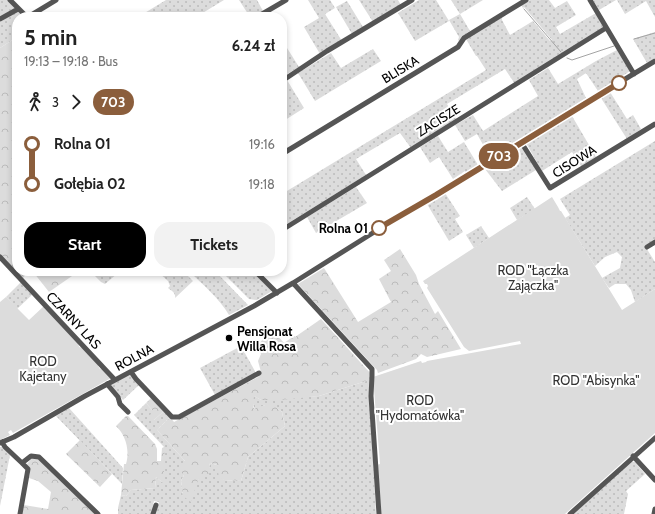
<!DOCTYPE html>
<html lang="en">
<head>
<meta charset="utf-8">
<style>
	body { margin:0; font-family:Cabin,sans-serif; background:#f2f2f2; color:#222; height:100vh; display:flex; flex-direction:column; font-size:15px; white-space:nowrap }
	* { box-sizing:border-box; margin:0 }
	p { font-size:13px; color:#767676 }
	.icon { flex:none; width:22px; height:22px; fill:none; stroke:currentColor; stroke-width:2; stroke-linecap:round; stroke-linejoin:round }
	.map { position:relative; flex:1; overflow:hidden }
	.panel { position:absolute; left:12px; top:12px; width:275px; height:264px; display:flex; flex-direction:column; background:#fff; border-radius:16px; box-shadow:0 2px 6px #0003 }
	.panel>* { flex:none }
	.badge { padding:0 8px; border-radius:13px; font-size:14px; line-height:26px }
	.map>.badge { position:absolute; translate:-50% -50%; box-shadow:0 0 0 2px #fff }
	.legs { display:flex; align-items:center; gap:6px; height:44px; padding:0 12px; font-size:13px }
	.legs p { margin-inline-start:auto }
	.summary { display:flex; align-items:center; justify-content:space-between; height:68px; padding:0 12px }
	h1 { font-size:22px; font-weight:700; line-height:30px }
	.button { display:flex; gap:8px; margin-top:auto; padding:8px 12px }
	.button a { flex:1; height:46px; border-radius:16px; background:#000; color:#fff; font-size:16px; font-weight:700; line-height:46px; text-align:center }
	.button a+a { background:#f2f2f2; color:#222 }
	ul { padding:0 12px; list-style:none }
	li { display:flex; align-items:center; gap:14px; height:40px; font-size:15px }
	li i { display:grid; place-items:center; width:6px; height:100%; margin:0 5px; background:currentColor }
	li i::after { content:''; width:10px; height:10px; margin:-5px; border:3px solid; border-radius:50%; background:#fff }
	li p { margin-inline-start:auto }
	li:first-child i { background:linear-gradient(#0000 50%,currentColor 0) }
	li:last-child i { background:linear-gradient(currentColor 50%,#0000 0) }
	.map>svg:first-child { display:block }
	.grass { fill:url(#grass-dots) }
	.forest { fill:url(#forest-crowns) }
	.green { fill:#dcdcdc }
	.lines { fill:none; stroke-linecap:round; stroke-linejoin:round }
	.stream { stroke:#a3a3a3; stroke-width:1 }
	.minor { stroke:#555; stroke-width:5 }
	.line-1-casing { stroke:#fff; stroke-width:9 }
	.line-1 { stroke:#8b5e3c; stroke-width:6 }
	.stop-1-dot { fill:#fff; stroke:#8b5e3c; stroke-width:2 }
	.poi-dot { fill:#000; stroke:#fff; stroke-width:1.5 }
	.labels { text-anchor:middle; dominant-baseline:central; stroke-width:4; stroke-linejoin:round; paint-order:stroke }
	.street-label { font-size:13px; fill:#000; stroke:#fff }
	.stop-label { font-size:13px; font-weight:bold; fill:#000; stroke:#fff; text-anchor:end }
	.park-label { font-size:13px; fill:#333; stroke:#fff }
	.poi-label { font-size:13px; font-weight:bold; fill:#000; stroke:#fff; text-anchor:start }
</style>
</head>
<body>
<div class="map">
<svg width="655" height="514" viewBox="0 0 655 514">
	<defs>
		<pattern id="grass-dots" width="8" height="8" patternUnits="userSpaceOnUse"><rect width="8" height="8" fill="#dcdcdc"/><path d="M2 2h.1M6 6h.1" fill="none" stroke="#bbb" stroke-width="1.8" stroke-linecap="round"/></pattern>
		<pattern id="forest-crowns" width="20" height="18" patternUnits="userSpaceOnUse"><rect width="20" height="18" fill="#dcdcdc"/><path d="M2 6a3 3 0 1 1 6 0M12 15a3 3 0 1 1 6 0" fill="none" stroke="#bbb"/></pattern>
	</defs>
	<rect width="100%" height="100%" fill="#fff"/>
	<path class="grass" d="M 0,0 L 8,0 L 16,8 L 0,17 Z
		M 166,0 L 224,0 L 196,17 L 138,17 Z
		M 239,0 L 257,0 L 263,11 L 253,17 L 250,17 Z
		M 308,0 L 330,0 L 335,8 L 325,14 L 342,41 L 320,54 L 304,27 L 319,18 Z
		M 359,0 L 398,0 L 401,5 L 373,22 Z
		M 419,0 L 436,0 L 449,21 L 415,41 L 398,13 Z
		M 451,0 L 483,0 L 460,14 L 470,31 L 462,36 L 459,41 L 458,40 L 459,37 L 449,20 L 460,14 Z
		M 530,0 L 549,0 L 555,8 L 567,1 L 576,15 L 556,27 L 560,34 L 596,13 L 604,28 L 515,84 L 505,69 L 447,104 L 457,120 L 411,148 L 400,133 L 356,159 L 366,175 L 282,227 L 282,194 L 486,70 L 477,56 L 476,56 L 466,39 L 502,17 L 502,20 L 510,35 L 533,21 L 550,41 L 552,40 L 524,7 L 523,8 L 521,5 Z
		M 593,0 L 616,0 L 599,10 Z
		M 617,0 L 655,0 L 655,17 L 646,1 L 625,14 Z
		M 347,1 L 363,27 L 352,34 L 336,7 Z
		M 18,11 L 24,17 L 17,17 L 17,37 L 0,48 L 0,22 Z
		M 655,32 L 655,58 L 647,63 L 633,39 Z
		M 282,40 L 299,67 L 282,77 Z
		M 373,49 L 381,61 L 315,101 L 298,73 L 331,53 L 341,68 Z
		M 617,50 L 630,71 L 606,87 L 598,91 L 586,73 L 577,79 L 586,98 L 490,157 L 477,134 L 465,141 L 455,125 L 473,115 L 483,131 L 538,96 L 529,80 L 548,68 L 558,84 L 596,61 Z
		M 287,80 L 304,108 L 282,122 L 282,83 Z
		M 610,92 L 627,119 L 633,115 L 641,129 L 627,139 L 601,98 Z
		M 572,116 L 596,157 L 581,166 L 572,152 L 542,171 L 526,143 Z
		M 438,136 L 448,152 L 464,142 L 478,165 L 466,173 L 465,171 L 453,179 L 439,157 L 430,163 L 420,147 Z
		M 655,141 L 655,240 L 645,246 L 655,262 L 655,289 L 635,302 L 631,290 L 626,284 L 615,284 L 609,288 L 602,278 L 620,268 L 622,257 L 617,252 L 605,257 L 595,266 L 565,218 L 570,215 L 560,199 Z
		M 522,146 L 536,170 L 502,191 L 485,169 Z
		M 356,187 L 367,203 L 316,233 L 307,217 Z
		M 445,193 L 460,216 L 455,219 L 463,232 L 449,241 L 427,204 Z
		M 527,197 L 535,209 L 517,220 L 510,208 Z
		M 481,226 L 489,238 L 474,248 L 466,235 Z
		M 90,271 L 124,271 L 124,272 L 123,274 L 118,273 L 105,284 L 101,282 Z
		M 157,271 L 183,271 L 193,281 L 175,298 C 176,293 172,291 168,288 L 170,286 L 168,281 Z
		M 189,271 L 215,271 L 248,305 L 229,315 C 219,298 203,285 189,271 Z
		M 231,271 L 252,271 L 272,291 L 257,300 L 249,299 L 226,276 Z
		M 21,282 L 33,294 L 17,309 L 6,297 Z
		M 241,346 L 256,373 L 215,395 L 200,368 Z
		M 130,375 L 139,385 L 123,400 L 110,385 Z
		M 366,377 L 371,377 L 369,389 L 376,514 L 156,514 L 159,502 L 154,501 L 151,514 L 118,514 L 118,508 L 121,495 L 126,496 L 131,490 L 155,488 L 156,477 L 162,482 L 164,447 L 134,415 L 146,403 L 153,411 L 154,420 L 164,411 L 170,417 L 157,430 L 185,461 L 184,475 L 181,481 L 183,496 L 209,468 L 210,463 L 217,465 L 224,480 L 241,481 L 248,457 L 285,426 L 282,412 L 277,408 L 265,405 L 255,410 L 253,404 L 253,395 L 261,400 L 319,396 L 366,381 Z
		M 69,408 L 123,468 L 122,484 L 56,416 Z
		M 0,447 L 2,447 L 10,455 L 0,506 Z
		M 631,462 L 635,462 L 645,474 L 626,491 L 628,494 L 624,514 L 573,514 Z"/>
	<path class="forest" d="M 17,37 L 17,271 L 73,271 L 72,276 L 49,292 L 34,273 L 28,272 L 23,278 L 0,255 L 0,48 Z
		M 400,249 L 416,275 L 419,284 L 435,314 L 438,311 L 461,349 L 427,357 L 421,354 L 416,359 L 378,373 L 377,370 L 298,284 L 324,268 L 358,322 L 391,302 L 379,279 L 391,271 L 384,260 Z
		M 321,319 L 372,375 L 371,377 L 366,377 L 366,381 L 319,396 L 280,400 L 261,400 L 254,396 L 253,404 L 254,409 C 261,407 268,402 276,405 L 277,408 L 282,412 L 285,426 L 248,457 L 241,481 L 224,480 L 219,478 L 217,465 L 210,463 L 209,468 L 209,474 L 198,480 L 191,502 L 183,496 L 181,481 L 184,475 L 181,472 L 180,465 L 185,461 L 157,430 L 170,417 L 174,422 L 258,377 L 261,372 L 258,361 L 261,354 L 257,345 L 270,333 L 271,328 L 284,343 L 294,336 L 295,337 Z
		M 151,398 L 164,411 L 154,420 L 150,415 L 153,411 L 146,403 Z
		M 126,416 L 128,416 L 155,444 L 157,449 L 157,461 L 161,461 L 162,448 L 164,447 L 165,458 L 163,483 L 156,477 L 155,488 L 131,490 L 126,496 L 121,495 L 124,464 L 126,464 C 130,451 126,435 116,426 Z
		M 80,440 L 112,474 L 100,487 L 66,454 Z
		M 33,457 L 39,459 L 95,514 L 22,514 L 24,505 L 48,509 L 51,492 L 38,481 L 29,478 L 30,473 L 27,464 Z"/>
	<path class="green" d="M 552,197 L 558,207 L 560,211 L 561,211 L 622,310 L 655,289 L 655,433 L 565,514 L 381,514 L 377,465 L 380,464 L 373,377 L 421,361 L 422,363 L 426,362 L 427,361 L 521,344 L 520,341 L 469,351 L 464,347 L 427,288 L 428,286 L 427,284 L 425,284 L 423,281 Z
		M 6,297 L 29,320 L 44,306 L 78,342 L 79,347 L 83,348 L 98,365 L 98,366 L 100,369 L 102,368 L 111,378 L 13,433 L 11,430 L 8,432 L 10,435 L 0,440 L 0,302 Z"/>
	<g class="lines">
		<path class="stream" d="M 524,9 L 561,52
			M 634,39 L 655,33
			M 567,58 L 572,60 L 614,46"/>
		<path class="minor" d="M 10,0 L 27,17
			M 590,0 L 634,74
			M 28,17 L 56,0
			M 257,17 L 286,0
			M 0,19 L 18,9
			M 282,81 L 327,51 L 412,0
			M 521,142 L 550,188 L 655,124
			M 282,154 L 458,47 L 464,38 L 526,0
			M 282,230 L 606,28
			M 647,247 L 655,242
			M 0,257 L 115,380
			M 255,271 L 277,293
			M 293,283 L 372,369 L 372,376 L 371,396 L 379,514
			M 131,372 L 136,379 L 172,417 L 179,417 L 259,373
			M 107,384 L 118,397 L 120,404 L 128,412
			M 2,442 L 5,447 L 22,463 L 31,456 L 39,457 L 98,514
			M 0,443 L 14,437 L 85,396 L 254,306 L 293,283 L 387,224 L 436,195 L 521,142 L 655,61
			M 633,456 L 655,480
			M 20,514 L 28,469 L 22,463
			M 153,514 L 156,505
			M 570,514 L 655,438
			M 654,514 L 655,509"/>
	</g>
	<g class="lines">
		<defs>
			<path id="line-1" d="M 379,228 L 436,195 L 619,83"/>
		</defs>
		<use href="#line-1" class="line-1-casing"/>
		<use href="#line-1" class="line-1"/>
	</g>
	<g class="stop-1-dot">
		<circle cx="619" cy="83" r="7"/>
		<circle cx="379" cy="228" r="7"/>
	</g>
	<circle class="poi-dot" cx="229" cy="338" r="4"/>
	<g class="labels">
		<g class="street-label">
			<text transform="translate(400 69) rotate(-31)">BLISKA</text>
			<text transform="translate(438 120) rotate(-32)">ZACISZE</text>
			<text transform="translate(574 161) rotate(-32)">CISOWA</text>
			<text transform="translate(74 320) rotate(47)">CZARNY LAS</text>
			<text transform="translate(134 357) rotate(-28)">ROLNA</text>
		</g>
		<g class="stop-label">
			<text x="368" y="228">Rolna 01</text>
		</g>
		<g class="park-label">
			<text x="533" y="270">ROD "Łączka<tspan x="533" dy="15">Zajączka"</tspan></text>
			<text x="43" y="361">ROD<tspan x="43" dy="15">Kajetany</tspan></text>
			<text x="596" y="380">ROD "Abisynka"</text>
			<text x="420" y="400">ROD<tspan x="420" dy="15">"Hydomatówka"</tspan></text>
		</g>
		<g class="poi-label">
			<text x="237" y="331">Pensjonat<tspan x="237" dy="15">Willa Rosa</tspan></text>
		</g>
	</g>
</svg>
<b class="badge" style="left:499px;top:156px;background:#8b5e3c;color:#fff">703</b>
<section class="panel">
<div class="summary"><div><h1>5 min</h1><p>19:13 – 19:18 · Bus</p></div><b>6.24 zł</b></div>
<div class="legs"><svg class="icon" aria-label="walk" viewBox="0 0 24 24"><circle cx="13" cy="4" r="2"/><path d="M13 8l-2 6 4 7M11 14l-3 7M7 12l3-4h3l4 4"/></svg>3<svg class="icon" aria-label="forward" viewBox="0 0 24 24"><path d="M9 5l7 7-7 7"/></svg><b class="badge" style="background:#8b5e3c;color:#fff">703</b></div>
<ul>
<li><i style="color:#8b5e3c"></i><b>Rolna 01</b><p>19:16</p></li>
<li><i style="color:#8b5e3c"></i><b>Gołębia 02</b><p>19:18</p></li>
</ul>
<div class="button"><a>Start</a><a>Tickets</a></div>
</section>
</div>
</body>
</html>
